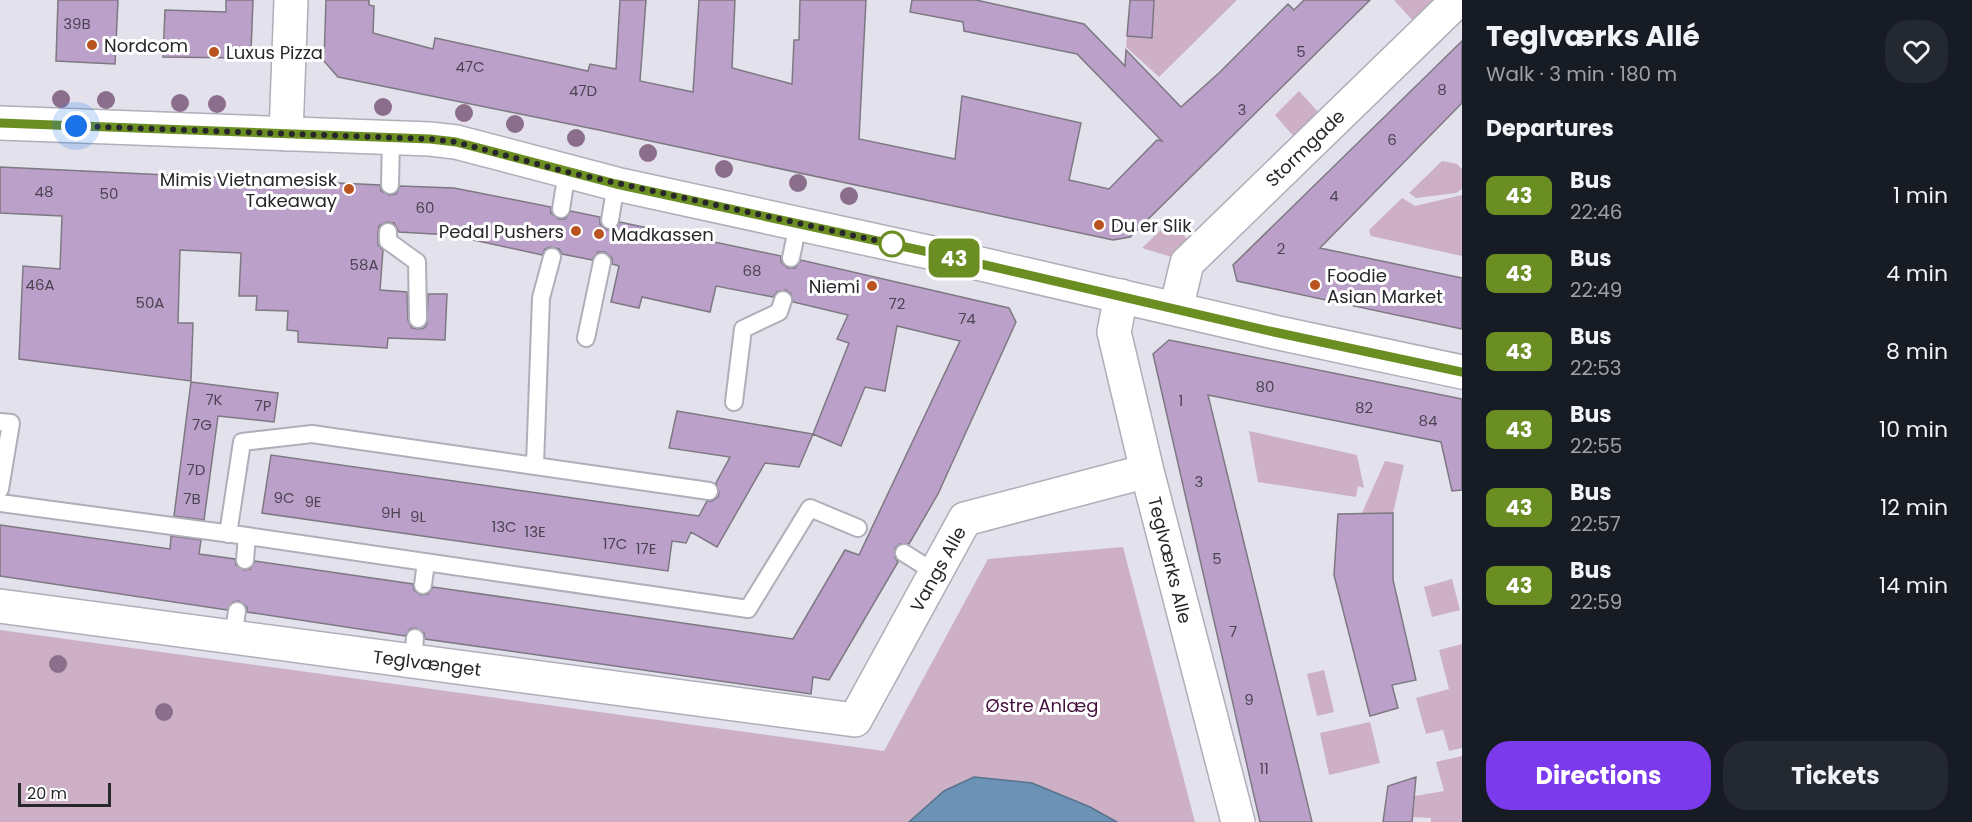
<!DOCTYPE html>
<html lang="en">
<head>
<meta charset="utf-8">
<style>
	body { margin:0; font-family:Poppins,sans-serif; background:#242831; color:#f1f3f6; height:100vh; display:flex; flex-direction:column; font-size:22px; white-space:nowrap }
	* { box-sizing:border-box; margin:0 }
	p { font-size:20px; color:#9ea1a6 }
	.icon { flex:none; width:33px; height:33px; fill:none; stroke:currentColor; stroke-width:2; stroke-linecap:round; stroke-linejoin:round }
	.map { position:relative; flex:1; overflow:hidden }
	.sheet { display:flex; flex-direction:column; background:#171b24; width:510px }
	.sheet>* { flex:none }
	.badge { padding:0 12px; border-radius:9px; font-size:21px; line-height:39px }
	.scale { position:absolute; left:18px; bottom:15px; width:93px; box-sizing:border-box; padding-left:6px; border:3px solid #27262b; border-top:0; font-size:16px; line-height:21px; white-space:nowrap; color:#27262b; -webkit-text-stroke:4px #fff; paint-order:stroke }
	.you { position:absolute; width:30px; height:30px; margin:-15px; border:4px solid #fff; border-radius:50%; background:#1a73e8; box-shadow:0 0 0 9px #1a73e833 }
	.map>.badge { position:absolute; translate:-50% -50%; box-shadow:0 0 0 3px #fff }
	h2 { padding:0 24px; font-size:22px; line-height:54px }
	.round { display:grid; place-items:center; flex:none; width:63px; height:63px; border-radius:24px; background:#242831 }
	.summary { display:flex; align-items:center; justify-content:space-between; height:102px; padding:0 24px }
	h1 { font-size:28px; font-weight:700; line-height:45px }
	.primary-button { display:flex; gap:12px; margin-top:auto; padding:12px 24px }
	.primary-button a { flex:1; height:69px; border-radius:24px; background:#7c3aed; color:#fff; font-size:24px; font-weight:700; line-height:69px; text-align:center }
	.primary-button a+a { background:#242831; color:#f1f3f6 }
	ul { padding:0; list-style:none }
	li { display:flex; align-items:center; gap:18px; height:78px; padding:0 24px }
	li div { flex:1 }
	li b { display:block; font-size:22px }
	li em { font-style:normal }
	li .badge { min-width:66px; font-weight:700; text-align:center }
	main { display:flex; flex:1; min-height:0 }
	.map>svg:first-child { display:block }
	.green { fill:#cdb0c5 }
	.water { fill:#6c93b5; stroke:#57728c; stroke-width:1.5 }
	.building { fill:#bba0ca; stroke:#7e7882; stroke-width:1.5 }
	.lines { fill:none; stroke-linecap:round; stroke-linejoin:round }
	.service-casing { stroke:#afaeb9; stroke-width:20 }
	.minor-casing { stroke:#afaeb9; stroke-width:36 }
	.tertiary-casing { stroke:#afaeb9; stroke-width:36 }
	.service { stroke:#fff; stroke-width:16 }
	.minor { stroke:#fff; stroke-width:33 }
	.tertiary { stroke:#fff; stroke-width:33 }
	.tree { fill:#8b6e8b }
	.line-casing { stroke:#fff; stroke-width:14 }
	.line { stroke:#6b8e23; stroke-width:9 }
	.walk { stroke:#27262b; stroke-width:6; stroke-dasharray:0 10.8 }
	.poi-dot { fill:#b95421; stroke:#fff; stroke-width:2 }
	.stop-dot { fill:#fff; stroke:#6b8e23; stroke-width:3 }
	.labels { text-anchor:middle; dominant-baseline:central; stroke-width:6; stroke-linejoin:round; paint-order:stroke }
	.number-label { font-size:15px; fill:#4c4453 }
	.poi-label { font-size:18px; fill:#27262b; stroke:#fff; text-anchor:start }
	.street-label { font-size:18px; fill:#27262b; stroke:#fff }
	.park-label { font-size:18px; fill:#44103b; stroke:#fff }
</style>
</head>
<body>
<main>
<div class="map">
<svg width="1462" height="822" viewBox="0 0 1462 822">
	<rect width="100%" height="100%" fill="#e2e1ec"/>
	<path class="green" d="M 1154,0 L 1237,0 L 1159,77 L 1126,47 L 1127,36 L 1152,38 Z
		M 1394,0 L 1435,0 L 1414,22 Z
		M 1299,91 L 1321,115 L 1295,138 L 1275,115 Z
		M 1442,161 L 1457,164 L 1462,169 L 1462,189 L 1456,193 L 1416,198 L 1409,193 Z
		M 1462,195 L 1462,256 L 1371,236 L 1369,230 L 1402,198 L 1415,206 Z
		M 1170,221 L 1191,243 L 1175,258 L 1142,248 Z
		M 1249,431 L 1357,455 L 1364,488 L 1358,486 L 1356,497 L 1258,482 Z
		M 1385,461 L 1404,465 L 1393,513 L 1362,513 Z
		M 1123,547 L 1195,822 L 0,822 L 0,630 L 884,751 L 988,559 Z
		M 1452,579 L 1460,610 L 1432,617 L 1424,587 Z
		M 1462,644 L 1462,748 L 1449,751 L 1443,730 L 1426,734 L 1416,698 L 1449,689 L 1439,650 Z
		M 1324,670 L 1334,712 L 1317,716 L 1307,674 Z
		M 1370,722 L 1380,763 L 1329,775 L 1320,733 Z
		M 1462,756 L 1462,822 L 1431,822 L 1431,818 L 1413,817 L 1415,796 L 1444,791 L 1436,762 Z"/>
	<path class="water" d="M 974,777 L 1032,783 L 1090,807 L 1117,822 L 909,822 L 944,791 Z"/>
	<path class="building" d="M 58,0 L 118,0 L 115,64 L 56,61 Z
		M 226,0 L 253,0 L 251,51 L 244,58 L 163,57 L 165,10 L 226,12 Z
		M 326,0 L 369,0 L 369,5 L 374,6 L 373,33 L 433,49 L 435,38 L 588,71 L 590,64 L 616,69 L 620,0 L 646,0 L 640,81 L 693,92 L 699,0 L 735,0 L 732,68 L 792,84 L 794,40 L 799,40 L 800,0 L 866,0 L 859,139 L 955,159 L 962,96 L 1081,123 L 1069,180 L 1109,189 L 1157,140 L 1162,141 L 1077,54 L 964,31 L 963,22 L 910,12 L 912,0 L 976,0 L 1084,24 L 1125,66 L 1126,50 L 1181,107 L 1220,72 L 1288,4 L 1294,10 L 1304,0 L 1370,0 L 1130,237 L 1113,240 L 599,130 L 338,77 L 324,61 Z
		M 1130,0 L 1154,0 L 1152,38 L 1127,36 Z
		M 1462,41 L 1462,103 L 1320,248 L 1462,278 L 1462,329 L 1237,281 L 1233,265 Z
		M 0,167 L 380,185 L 381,191 L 389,195 L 396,194 L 400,186 L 454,188 L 551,207 L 551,213 L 559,219 L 565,219 L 571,211 L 600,217 L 600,224 L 608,230 L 614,230 L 620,222 L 781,256 L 781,262 L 788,268 L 795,268 L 801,260 L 1009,308 L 1016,322 L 938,494 L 909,544 L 900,544 L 895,548 L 895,557 L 898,562 L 829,680 L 813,677 L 811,694 L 425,639 L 424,633 L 416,628 L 410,629 L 405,636 L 247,612 L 247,607 L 239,601 L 233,602 L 227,610 L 0,576 L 0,525 L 170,549 L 171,536 L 201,540 L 199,554 L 235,559 L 236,565 L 244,570 L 250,569 L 255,561 L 413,584 L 414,590 L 421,595 L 428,594 L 433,587 L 793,639 L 845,550 L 859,555 L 960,341 L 897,326 L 885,391 L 865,387 L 841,446 L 813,434 L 849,343 L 837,339 L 848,315 L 793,302 L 791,294 L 786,290 L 777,292 L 773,297 L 716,286 L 710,312 L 642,297 L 639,308 L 611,302 L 619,266 L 612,264 L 612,258 L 605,252 L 598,252 L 592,260 L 562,254 L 559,249 L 550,247 L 545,249 L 542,255 L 451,235 L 399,232 L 394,223 L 387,222 L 379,226 L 378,232 L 378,245 L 383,250 L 380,290 L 407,292 L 408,320 L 412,328 L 418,329 L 424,328 L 427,324 L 428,294 L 447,294 L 445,340 L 388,338 L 387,348 L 298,342 L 298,331 L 287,330 L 288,311 L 256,310 L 257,296 L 239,296 L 241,253 L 180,250 L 178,323 L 193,323 L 191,381 L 19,359 L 23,266 L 60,269 L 62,216 L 0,213 Z
		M 1169,340 L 1462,399 L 1462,490 L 1452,491 L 1441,442 L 1208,395 L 1312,822 L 1260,822 L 1153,354 Z
		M 191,382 L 278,393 L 274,422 L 218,416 L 204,520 L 174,516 Z
		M 677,411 L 813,434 L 799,467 L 765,463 L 717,547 L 691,532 L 686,543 L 672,541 L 668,571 L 262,513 L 271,455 L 699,516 L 707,501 L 712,501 L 718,497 L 719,492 L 716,483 L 730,457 L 669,448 Z
		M 1393,513 L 1393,580 L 1416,680 L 1392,685 L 1398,708 L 1370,716 L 1334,575 L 1338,514 Z
		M 1416,777 L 1412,822 L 1383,822 L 1388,786 Z"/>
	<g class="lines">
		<defs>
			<path id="service" d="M 390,185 L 391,138
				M 561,209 L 567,172
				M 610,220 L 616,184
				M 388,232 L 388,241 L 417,262 L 418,319
				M 791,258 L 798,224
				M 586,338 L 602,262
				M 734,402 L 743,329 L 779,312 L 783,300
				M 0,422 L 11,423 L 0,489
				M 535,465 L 541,298 L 552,257
				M 0,503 L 247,536 L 748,609 L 810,508 L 858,528
				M 228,534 L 242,442 L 312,434 L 709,491
				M 904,553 L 936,573
				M 245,560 L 247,536
				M 423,585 L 426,562
				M 233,637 L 237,611
				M 413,661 L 415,638"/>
			<path id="minor" d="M 286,134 L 291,0
				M 1121,296 L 1114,332 L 1147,471 L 1238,822
				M 1176,309 L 1187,263 L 1458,0
				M 0,606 L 855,720 L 965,519 L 1147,471"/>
			<path id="tertiary" d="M 0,123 L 430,139 L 456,142 L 616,184 L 942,255 L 1274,332 L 1462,372"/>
		</defs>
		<use href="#service" class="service-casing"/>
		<use href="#minor" class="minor-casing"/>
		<use href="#tertiary" class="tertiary-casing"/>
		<use href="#service" class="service"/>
		<use href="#minor" class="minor"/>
		<use href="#tertiary" class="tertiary"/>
	</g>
	<g class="tree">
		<circle cx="61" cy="99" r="9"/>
		<circle cx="106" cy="100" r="9"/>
		<circle cx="180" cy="103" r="9"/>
		<circle cx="217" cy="104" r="9"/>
		<circle cx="383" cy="107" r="9"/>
		<circle cx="464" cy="113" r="9"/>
		<circle cx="515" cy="124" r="9"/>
		<circle cx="576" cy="138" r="9"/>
		<circle cx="648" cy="153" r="9"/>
		<circle cx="724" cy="169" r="9"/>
		<circle cx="798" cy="183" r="9"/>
		<circle cx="849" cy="196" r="9"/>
		<circle cx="58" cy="664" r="9"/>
		<circle cx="164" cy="712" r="9"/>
	</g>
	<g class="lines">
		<defs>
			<path id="line" d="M 0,123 L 430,139 L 456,142 L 616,184 L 942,255 L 1274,332 L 1462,372"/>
		</defs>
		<use href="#line" class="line-casing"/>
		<use href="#line" class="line"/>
		<path class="walk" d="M 76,126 L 430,139 L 456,142 L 567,172 L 901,246 L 892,244"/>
	</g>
	<g class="poi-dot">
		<circle cx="92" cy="45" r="6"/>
		<circle cx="214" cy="52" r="6"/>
		<circle cx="349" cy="189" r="6"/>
		<circle cx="1099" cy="225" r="6"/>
		<circle cx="576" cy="231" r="6"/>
		<circle cx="599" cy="234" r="6"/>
		<circle cx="1315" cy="285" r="6"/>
		<circle cx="872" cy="286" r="6"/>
	</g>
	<circle class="stop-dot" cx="892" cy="244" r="12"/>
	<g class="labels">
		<g class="number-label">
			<text x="77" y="23">39B</text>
			<text x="1301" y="51">5</text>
			<text x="470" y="66">47C</text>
			<text x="1442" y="89">8</text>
			<text x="583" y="90">47D</text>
			<text x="1242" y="109">3</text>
			<text x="1392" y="139">6</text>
			<text x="44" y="191">48</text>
			<text x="109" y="193">50</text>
			<text x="1334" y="195">4</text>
			<text x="425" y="207">60</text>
			<text x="1281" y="248">2</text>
			<text x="364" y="264">58A</text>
			<text x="752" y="270">68</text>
			<text x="40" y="284">46A</text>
			<text x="150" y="302">50A</text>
			<text x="897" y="303">72</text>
			<text x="967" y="318">74</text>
			<text x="1265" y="386">80</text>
			<text x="214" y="399">7K</text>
			<text x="1181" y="400">1</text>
			<text x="263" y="405">7P</text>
			<text x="1364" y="407">82</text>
			<text x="1428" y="420">84</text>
			<text x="202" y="424">7G</text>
			<text x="196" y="469">7D</text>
			<text x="1199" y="481">3</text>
			<text x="284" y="497">9C</text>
			<text x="192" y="498">7B</text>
			<text x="313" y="501">9E</text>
			<text x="391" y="512">9H</text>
			<text x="418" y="516">9L</text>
			<text x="504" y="526">13C</text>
			<text x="535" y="531">13E</text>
			<text x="615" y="543">17C</text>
			<text x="646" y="548">17E</text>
			<text x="1217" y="558">5</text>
			<text x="1233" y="631">7</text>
			<text x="1249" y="699">9</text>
			<text x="1264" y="768">11</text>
		</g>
		<g class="poi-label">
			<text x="104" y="45">Nordcom</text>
			<text x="226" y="52">Luxus Pizza</text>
			<text x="337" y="179" text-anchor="end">Mimis Vietnamesisk<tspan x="337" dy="21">Takeaway</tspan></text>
			<text x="1111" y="225">Du er Slik</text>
			<text x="564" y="231" text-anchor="end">Pedal Pushers</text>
			<text x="611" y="234">Madkassen</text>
			<text x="1327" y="275">Foodie<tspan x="1327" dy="21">Asian Market</tspan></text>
			<text x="860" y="286" text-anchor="end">Niemi</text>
		</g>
		<g class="street-label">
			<text transform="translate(1305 148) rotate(-44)">Stormgade</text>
			<text transform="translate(1170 560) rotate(76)">Teglværks Alle</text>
			<text transform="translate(938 569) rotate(-61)">Vangs Alle</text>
			<text transform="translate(427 663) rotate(7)">Teglvænget</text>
		</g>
		<g class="park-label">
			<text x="1042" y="705">Østre Anlæg</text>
		</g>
	</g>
</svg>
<div class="scale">20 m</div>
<div class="you" style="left:76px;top:126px"></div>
<b class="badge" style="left:954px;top:258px;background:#6b8e23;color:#fff">43</b>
</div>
<section class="sheet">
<div class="summary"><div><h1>Teglværks Allé</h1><p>Walk · 3 min · 180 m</p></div><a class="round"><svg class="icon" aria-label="heart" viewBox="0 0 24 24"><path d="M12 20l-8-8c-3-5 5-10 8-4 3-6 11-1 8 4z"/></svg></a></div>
<h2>Departures</h2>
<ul>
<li><span class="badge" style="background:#6b8e23;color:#fff">43</span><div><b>Bus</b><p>22:46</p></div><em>1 min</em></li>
<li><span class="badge" style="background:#6b8e23;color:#fff">43</span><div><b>Bus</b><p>22:49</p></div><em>4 min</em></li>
<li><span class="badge" style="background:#6b8e23;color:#fff">43</span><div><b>Bus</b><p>22:53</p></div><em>8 min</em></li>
<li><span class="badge" style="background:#6b8e23;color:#fff">43</span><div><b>Bus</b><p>22:55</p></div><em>10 min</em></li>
<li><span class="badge" style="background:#6b8e23;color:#fff">43</span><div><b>Bus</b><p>22:57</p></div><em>12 min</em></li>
<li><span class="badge" style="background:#6b8e23;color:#fff">43</span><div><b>Bus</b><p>22:59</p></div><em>14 min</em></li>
</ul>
<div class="primary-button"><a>Directions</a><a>Tickets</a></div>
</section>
</main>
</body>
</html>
